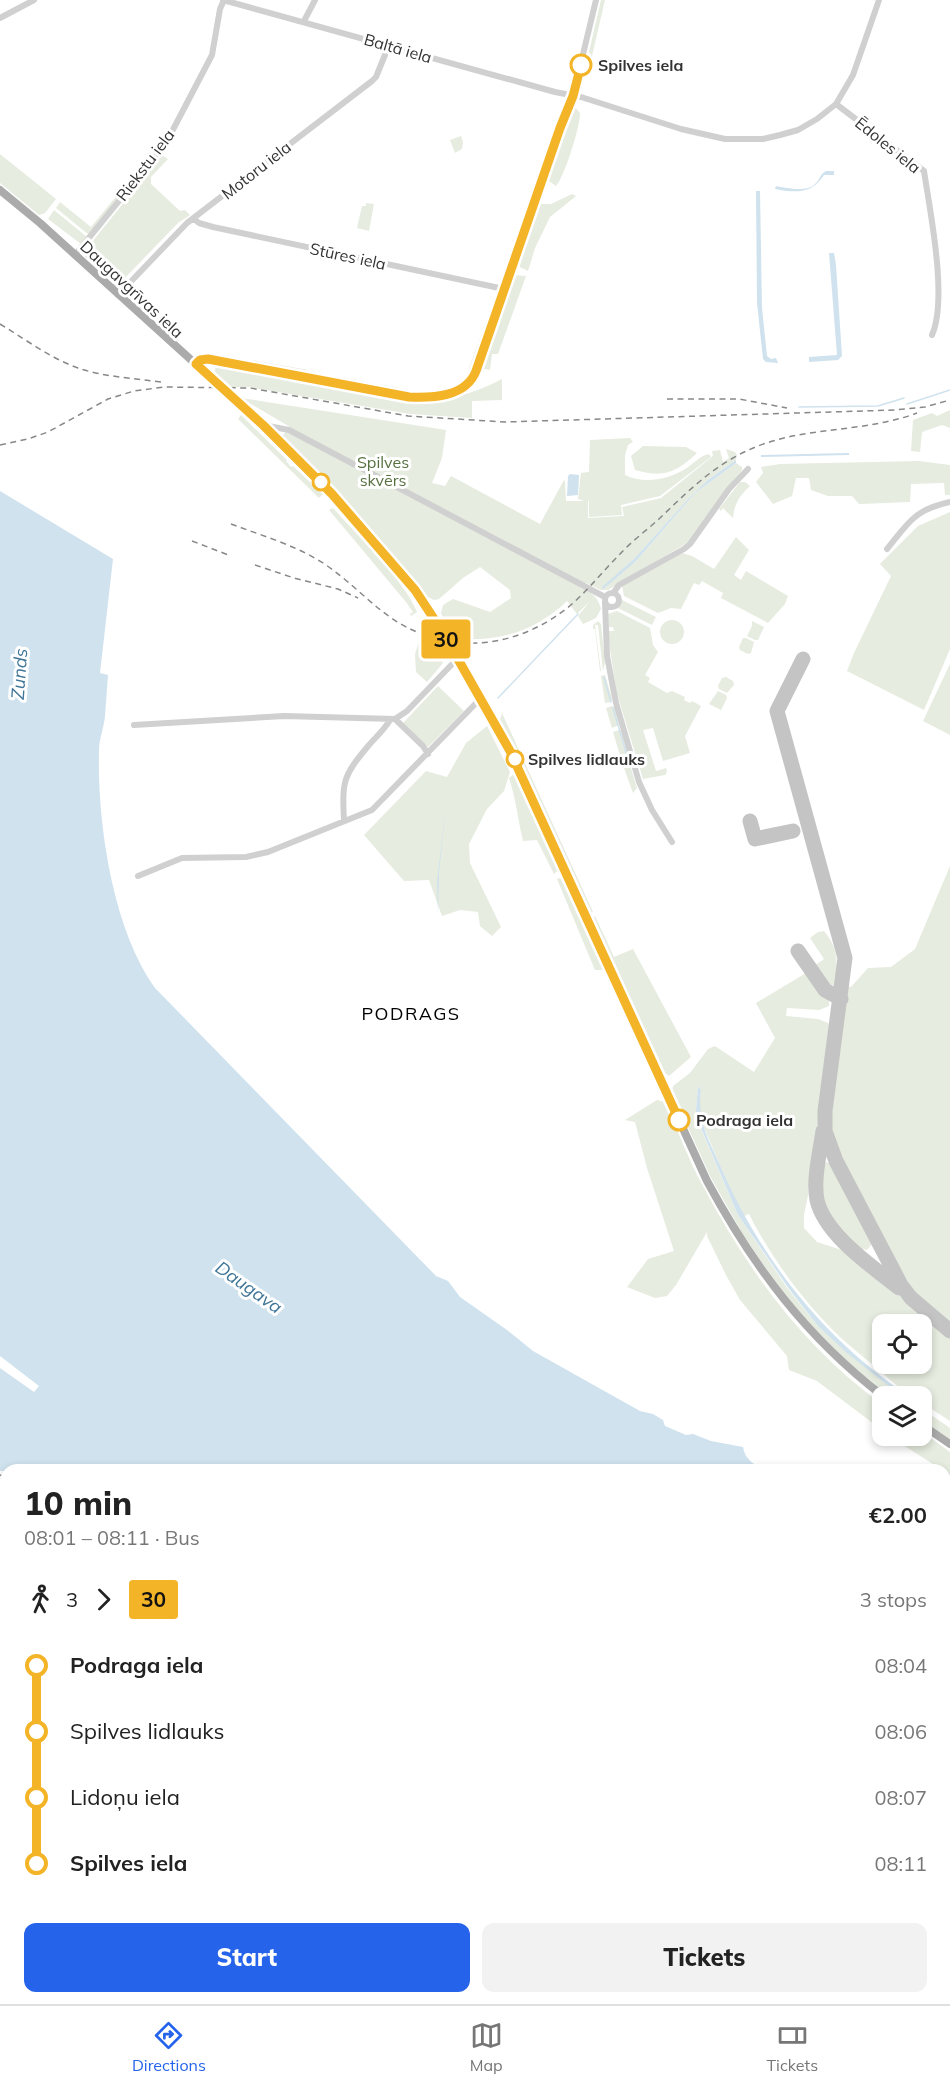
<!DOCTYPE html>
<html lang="en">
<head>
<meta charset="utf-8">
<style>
	body { margin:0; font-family:Mulish,sans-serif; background:#f2f2f2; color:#222; height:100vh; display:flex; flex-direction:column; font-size:22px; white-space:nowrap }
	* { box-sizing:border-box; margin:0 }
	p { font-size:20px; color:#767676 }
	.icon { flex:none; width:33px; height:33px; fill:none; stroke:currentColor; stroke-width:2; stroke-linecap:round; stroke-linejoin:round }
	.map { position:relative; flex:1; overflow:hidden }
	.details { position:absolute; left:0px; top:1464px; width:951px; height:540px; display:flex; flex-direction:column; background:#fff; border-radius:18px 18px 0 0; box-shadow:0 3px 9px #0003 }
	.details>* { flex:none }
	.badge { padding:0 12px; border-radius:4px; font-size:21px; line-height:39px }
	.buttons { position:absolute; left:872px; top:1314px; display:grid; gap:12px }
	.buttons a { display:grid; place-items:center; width:60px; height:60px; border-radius:12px; background:#fff; box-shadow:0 3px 9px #0003; font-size:30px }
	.map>.badge { position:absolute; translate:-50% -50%; box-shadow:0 0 0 3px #fff }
	.legs { display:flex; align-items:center; gap:9px; height:66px; padding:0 24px; font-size:20px }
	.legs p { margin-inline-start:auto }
	.headline { display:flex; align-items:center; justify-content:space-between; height:102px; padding:0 24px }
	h1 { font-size:33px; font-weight:800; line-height:45px }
	.button { display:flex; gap:12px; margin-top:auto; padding:12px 24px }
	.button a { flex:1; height:69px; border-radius:12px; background:#2563eb; color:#fff; font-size:24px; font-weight:800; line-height:69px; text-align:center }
	.button a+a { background:#f2f2f2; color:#222 }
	ul { padding:0 24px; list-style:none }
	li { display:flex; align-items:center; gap:21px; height:66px; font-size:22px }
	li i { display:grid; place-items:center; width:9px; height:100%; margin:0 8px; background:currentColor }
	li i::after { content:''; width:15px; height:15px; margin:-8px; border:4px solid; border-radius:50%; background:#fff }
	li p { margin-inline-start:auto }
	li:first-child i { background:linear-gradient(#0000 50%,currentColor 0) }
	li:last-child i { background:linear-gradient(currentColor 50%,#0000 0) }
	.dock { display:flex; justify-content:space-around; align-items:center; height:84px; border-top:2px solid #e0e0e0; background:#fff; font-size:16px; color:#767676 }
	.dock a { display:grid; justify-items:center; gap:3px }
	.dock .active { color:#2563eb }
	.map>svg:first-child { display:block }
	.green { fill:#e6ecdf; fill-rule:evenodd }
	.water { fill:#cfe2ee }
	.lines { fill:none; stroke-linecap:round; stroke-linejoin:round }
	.stream { stroke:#cfe2ee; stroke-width:1.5 }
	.taxiway { stroke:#c4c4c4; stroke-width:15 }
	.minor { stroke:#d0d0d0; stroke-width:6 }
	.major { stroke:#ababab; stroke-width:8 }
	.rail { stroke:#888; stroke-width:1.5; stroke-dasharray:6 4.5; stroke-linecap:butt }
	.line-1-casing { stroke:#fff; stroke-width:14 }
	.line-1 { stroke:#f4b427; stroke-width:9 }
	.stop-1-dot { fill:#fff; stroke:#f4b427; stroke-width:3 }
	.labels { text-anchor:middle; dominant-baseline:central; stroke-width:6; stroke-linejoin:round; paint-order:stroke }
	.street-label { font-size:16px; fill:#333; stroke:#fff }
	.stop-label { font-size:16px; font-weight:bold; fill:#333; stroke:#fff; text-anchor:start }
	.park-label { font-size:16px; fill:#56703f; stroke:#fff }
	.water-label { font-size:18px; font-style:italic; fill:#3f7597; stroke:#fff }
	.neighbourhood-label { font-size:18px; letter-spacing:1.5px; fill:#000; stroke:#fff }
</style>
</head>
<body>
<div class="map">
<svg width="950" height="2004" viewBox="0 0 950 2004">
	<rect width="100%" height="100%" fill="#fff"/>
	<path class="green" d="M 601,0 L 605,0 L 592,56 L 589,52 Z
		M 575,107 L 580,113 C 581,124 564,178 556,186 L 549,181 C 545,168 566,117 575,107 Z
		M 461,136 L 463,142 L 462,149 L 455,153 L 450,140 Z
		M 159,144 L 89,235 L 56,208 L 60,202 L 91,227 Z
		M 0,154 L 56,199 L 45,213 L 39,215 L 0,183 Z
		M 162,155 L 168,159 L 151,177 L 151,184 L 180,211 L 185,210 L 190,215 L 178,223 L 121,282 L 88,247 Z
		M 532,189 L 534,194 L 504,281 L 499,285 Z
		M 572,194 L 576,196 L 550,217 L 535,248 L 528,271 L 520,267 L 517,260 L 537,204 L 551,204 Z
		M 366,203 L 374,204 L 369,231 L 357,228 L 362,206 L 366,206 Z
		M 54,210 L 87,237 L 81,244 L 48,219 Z
		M 85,249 L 121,286 L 116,286 L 85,257 Z
		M 513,275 L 526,276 L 498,354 L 492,354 L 490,370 L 480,368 Z
		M 497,291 L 498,300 L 473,369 L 469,368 Z
		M 253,360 L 308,370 L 302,373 L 256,364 Z
		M 217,366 L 295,381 L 295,383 L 315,384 C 384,398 435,415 502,379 L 502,400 L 472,401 L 472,418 L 410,414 L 248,387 L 228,387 L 215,374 L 215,369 Z
		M 340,377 L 400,388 L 399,392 L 339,380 Z
		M 241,398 L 446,430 L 442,458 L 432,483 L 445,486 L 451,476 L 540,524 L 564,480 L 565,481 L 566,501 L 584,501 L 578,499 L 581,473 L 589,472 L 590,440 L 630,438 L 633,442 L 628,445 L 625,455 L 625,475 C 643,484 668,480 685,469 C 694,464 699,456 709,454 L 711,457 L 660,496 L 621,505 L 622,515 L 589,517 L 589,501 L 588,501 L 588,518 L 624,516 L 622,507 L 661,498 L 713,456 L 712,451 L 720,450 L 723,462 L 729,458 L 726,449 L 735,452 L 737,455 L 736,460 L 708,480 L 690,497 L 634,559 L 602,588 L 635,562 L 695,493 L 736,463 L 742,467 L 742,470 L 689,541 L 682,546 L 608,590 L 601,590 L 586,583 L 580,588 C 591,591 598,597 601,609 L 596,618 L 583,624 L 578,616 L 590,601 L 577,614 L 567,601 C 534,633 495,643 450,638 L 441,613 L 443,605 L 453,599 L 490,612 L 511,598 L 510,590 L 480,567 L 463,578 L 439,599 L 434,600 L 426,596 L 348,508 L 328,481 L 329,479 L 326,476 L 323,479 L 284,441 L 283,435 L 290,427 Z
		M 950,410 L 950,428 L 942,425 L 922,432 L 920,452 L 911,451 L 913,420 L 932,413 L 937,416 Z
		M 241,415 L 287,460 L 286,461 L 291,467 L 293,466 L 323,494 L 319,498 L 238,419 Z
		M 643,446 L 686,447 L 697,453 C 676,473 663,478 635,470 L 631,456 Z
		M 919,461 L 950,465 L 950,495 L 945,495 L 944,483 L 911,484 L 910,502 L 859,504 L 852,496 L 828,496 L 811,490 L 809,478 L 796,478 L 792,496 L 773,504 L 756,482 L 763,473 L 761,467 L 780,464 Z
		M 740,482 L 745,482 L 750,486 C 740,495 734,504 733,518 L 723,508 L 721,511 L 719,509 Z
		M 333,508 C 357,535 404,580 417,612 L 411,616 L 410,614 L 413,612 L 406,602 L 329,510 Z
		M 950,512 L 950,649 L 924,710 L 847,671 L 854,653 L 891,576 L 880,564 L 918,526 Z
		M 736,537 L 749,550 L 734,575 L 741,580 L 746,571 L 788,596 L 785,604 L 768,623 L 721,598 L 723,593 L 702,581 L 699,585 L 694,583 L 681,609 L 671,608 L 658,613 L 624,596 L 622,586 L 682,553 L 692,556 L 714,569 Z
		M 622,600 L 656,617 L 652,625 L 618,608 Z
		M 617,611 L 650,628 L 653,645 L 658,652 L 645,675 L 650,678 L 648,682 L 667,693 L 672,691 L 685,697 L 684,700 L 690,703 L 692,701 L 701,706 L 685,736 L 690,753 L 663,761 L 653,728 L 643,730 L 656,771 L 666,768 L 667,772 L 665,775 L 643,779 L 617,694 L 607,631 L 614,631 L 613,627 L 609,627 L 608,614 Z
		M660 632a12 12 0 1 1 24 0a12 12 0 1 1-24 0Z
		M 598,621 L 601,624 L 605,662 L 603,671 L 598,625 L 595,625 L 601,671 L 600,671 L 595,629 L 593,629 L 593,625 Z
		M 752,621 L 764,627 L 758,640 L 755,640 L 747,636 L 752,626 Z
		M 421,635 L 430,639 L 443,663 L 427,682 L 416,672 L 415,654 Z
		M 743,638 L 746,638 L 754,642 L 751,653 L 748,654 L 740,650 L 739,647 Z
		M 950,664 L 950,735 L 923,721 Z
		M 605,675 L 612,698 L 611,702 L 605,703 L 601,676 Z
		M 726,677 L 733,681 L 734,685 L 727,693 L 719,689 L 718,686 L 722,678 Z
		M 438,686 L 464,711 L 428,747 L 403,723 Z
		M 718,691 L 726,695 L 727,698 L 721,710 L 709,704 Z
		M 612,706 L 615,707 L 619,725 L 612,728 L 606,708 Z
		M 502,713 L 593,912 L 589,912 L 500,720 Z
		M 487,726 L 510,772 L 504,791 L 487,809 L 469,844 L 470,863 L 501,927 L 492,936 L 480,926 L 478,912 L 460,910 L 442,916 L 429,880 L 404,881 L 364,835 L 426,771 L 447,777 L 466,743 Z
		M 619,730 L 622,731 L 631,761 L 626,764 L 622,762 L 613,732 Z
		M 630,765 L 637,788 L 633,793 L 624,768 Z
		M 514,774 L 556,867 L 557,871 L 554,874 L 537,840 L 523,841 C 518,820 516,799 509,778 Z
		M 950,866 L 950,1324 L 918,1296 L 897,1266 L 846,1170 L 833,1138 L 829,1120 L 847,986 L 851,987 L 868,968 L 891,967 L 915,949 Z
		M 560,878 L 563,880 L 605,970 L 595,970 L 557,879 Z
		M 595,916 L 614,957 L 633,949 L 691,1057 L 669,1076 L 665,1073 L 656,1053 L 652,1053 L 593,919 Z
		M 824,931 C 840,951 837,962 835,986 L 826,983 L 814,966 L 824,959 L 810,938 L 818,932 Z
		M 806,973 L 829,1001 L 829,1006 L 819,1010 L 787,1008 L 786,1016 L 818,1019 L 828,1023 L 830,1029 L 808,1195 L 804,1215 L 804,1228 L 817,1242 L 845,1251 L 950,1338 L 950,1421 L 921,1402 L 921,1396 C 905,1396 891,1380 879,1370 C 866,1359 852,1348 840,1337 C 805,1304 770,1256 749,1214 L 744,1216 L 735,1201 L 700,1118 L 699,1107 L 701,1090 L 698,1086 L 696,1111 L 698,1122 L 738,1215 L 788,1289 L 818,1326 L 848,1353 L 904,1396 L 890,1396 L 853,1367 L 817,1334 L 777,1285 L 742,1233 L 710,1176 L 672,1092 L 673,1086 L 690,1073 L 708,1049 L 715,1046 L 754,1072 L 775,1038 L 756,1003 ZM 882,1324 L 921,1324 L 921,1364 L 882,1364 Z
		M 657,1100 L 664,1102 L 667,1107 C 679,1133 689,1161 703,1186 C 748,1271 804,1348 882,1404 L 882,1430 L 817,1381 L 789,1370 L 787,1356 L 740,1300 L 726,1275 L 707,1236 L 707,1232 L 676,1285 L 667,1296 L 655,1298 L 627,1287 L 648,1259 L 674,1251 L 647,1168 L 635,1122 L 625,1120 Z
		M 826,1162 L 832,1164 L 871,1239 L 872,1244 L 867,1250 C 860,1249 856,1245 851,1240 C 833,1225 822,1210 821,1185 C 821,1177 821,1169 826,1162 Z
		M 921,1408 L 950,1428 L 950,1439 L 921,1419 Z
		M 921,1431 L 950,1452 L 950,1475 L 889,1436 L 921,1436 Z
		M 6,1957 L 6,1983 L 0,1980 L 0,1958 Z
		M 15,1998 L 67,1998 L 66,2001 L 55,1999 L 59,2004 L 14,2004 Z
		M 70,1998 L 95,1998 L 96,2001 L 91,2002 L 92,2004 L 72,2004 Z
		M 103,1998 L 153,1998 L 146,2004 L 117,2004 L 117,2002 L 102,2004 Z"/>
	<path class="water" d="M 826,171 L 834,171 L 834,175 L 824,175 C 812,194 796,193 775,189 L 776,186 C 787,188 808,193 816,183 C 821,178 819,175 826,171 Z
		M 756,191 L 760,191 L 762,308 L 767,356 L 771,359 L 776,358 L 778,363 L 766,362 L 763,359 L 757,303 Z
		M 829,253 L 834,253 L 836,265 L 842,356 L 838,360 L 809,362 L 809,357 L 837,355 Z
		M 849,453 L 849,455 L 761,457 L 761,455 Z
		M 736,460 L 736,463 L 695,493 L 635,562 L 603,589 L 602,587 L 634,559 L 690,497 L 708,480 Z
		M 570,474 L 579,475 L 578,495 L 567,496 L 568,476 Z
		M 0,491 L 113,559 L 100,673 L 108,675 C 107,688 106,703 105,716 C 104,727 99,739 99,751 C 97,823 113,930 155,988 L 436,1276 L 448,1281 L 460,1297 L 507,1330 L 533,1351 L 640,1411 L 653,1414 L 663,1420 L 665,1426 L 686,1435 L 693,1434 L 711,1441 L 743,1447 C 745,1460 755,1466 767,1470 L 0,1471 L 0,1368 L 34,1392 L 39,1386 L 0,1356 Z
		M 446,806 L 439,873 L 438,915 L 437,882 Z
		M 698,1086 L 701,1090 C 697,1119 707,1137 719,1163 C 759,1257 824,1340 909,1396 L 904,1396 L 890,1387 L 847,1353 L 818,1326 L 789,1289 L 738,1215 L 698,1121 L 696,1111 Z
		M 945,1545 L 950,1548 L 950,2004 L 869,2004 L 873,1998 L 945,1998 Z
		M 502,1998 L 604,1998 L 612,2004 L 497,2004 Z"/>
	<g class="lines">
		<path class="stream" d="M 907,404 L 950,390
			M 799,407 L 878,406 L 904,398
			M 604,677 L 611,702
			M 498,698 L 578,614
			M 613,708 L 629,762"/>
		<path class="taxiway" d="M 803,659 L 777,711 L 845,958 L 825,1111 L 825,1131 L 836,1161 L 901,1285 L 911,1298 L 950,1331
			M 750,821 L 755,839 L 793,831
			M 798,951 L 825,990 L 841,999
			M 823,1131 C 820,1152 813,1179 817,1200 C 825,1235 873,1267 899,1288"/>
		<path class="minor" d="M 223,0 L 555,92 L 581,97 L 681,129 L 725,139 L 763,139 L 780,135 L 798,130 L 817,119 L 836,104 L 853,75 L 879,0
			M 0,18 L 34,0
			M 304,21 L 315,0
			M 836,104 L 924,171 C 930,211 948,299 932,335
			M 194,219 L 199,223 L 213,227 L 504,289
			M 75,255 L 166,143 L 212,55 L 220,9 L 224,0
			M 118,295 L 187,223 L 372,81 L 376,77 L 389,45
			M 196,364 L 200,360 L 208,359 L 409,397 C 433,398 466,397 476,371 L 560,128 L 573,96 L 596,0
			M 263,425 L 289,430 L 605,597
			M 887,549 C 909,522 914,510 950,502
			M 614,592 L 619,585 L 684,549 L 690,544 L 729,489 L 748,469
			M605 600a7 7 0 1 1 14 0a7 7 0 1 1-14 0Z
			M 605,602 L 607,656 L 616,703 L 639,782 L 652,810 L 672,842
			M 395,719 L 423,746 L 428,754
			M 134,725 L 284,716 L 395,719 L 407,711 L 457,659
			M 344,821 C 342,780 343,776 369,745 C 377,736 384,730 390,720
			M 138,876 L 182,858 L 246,857 L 268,852 L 372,810 L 481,698
			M 0,1955 L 6,1954
			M 259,1998 L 262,2004
			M 324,2004 L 329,1998"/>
		<path class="major" d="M 0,190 L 40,223 L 263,425 L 332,494 L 425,604 L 486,705 L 510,751 L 707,1181 C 753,1266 806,1337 883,1396
			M 921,1424 L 950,1444"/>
		<path class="rail" d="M 0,324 C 25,339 50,358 78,368 C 104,377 133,378 161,382
			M 667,399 L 739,399 L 787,408
			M 0,445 L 28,439 L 48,432 L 108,399 L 134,391 L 164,387 L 250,388 L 408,416 L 505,422 L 895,410 L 925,407 L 950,400
			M 231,524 C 263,536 298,546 326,565 C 369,595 387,628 443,640 C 486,650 531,636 566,609 C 586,593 602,572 620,554 C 632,541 647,530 660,518 C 683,496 706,473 733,458 C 793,423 855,436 917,413
			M 192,541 L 231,556
			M 255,565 L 294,578 L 338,589 L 358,598
			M 0,1475 L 6,1477
			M 0,1488 L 6,1489
			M 0,1598 L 6,1597
			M 0,1882 L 6,1882
			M 0,1907 L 6,1908
			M 390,1998 L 394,2004
			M 405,1998 L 416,2004
			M 825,1998 L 834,2004"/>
	</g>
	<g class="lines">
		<defs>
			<path id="line-1" d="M 581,65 L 573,96 L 560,128 L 476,371 C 466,397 433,398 409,397 L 208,359 L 200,360 L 196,364 L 263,425 L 332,494 L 415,590 L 442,631 L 510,751 L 679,1120"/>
		</defs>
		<use href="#line-1" class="line-1-casing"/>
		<use href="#line-1" class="line-1"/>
	</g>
	<g class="stop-1-dot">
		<circle cx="581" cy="65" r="10"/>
		<circle cx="321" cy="482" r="8"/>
		<circle cx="515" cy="759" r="8"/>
		<circle cx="679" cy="1120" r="10"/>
	</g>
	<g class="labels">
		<g class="street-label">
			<text transform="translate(398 48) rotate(16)">Baltā iela</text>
			<text transform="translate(888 145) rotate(39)">Ēdoles iela</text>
			<text transform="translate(145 165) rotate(-53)">Riekstu iela</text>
			<text transform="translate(256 170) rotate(-38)">Motoru iela</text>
			<text transform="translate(348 256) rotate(12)">Stūres iela</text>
			<text transform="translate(132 289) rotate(43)">Daugavgrīvas iela</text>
		</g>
		<g class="stop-label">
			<text x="598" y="65">Spilves iela</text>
			<text x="528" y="759">Spilves lidlauks</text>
			<text x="696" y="1120">Podraga iela</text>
		</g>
		<g class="park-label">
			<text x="383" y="462">Spilves<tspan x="383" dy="18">skvērs</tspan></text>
		</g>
		<g class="water-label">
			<text transform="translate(19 674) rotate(-86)">Zunds</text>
			<text transform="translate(249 1287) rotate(35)">Daugava</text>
		</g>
		<g class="neighbourhood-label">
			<text x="411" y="1013">PODRAGS</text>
		</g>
	</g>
</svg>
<div class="buttons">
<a><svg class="icon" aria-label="locate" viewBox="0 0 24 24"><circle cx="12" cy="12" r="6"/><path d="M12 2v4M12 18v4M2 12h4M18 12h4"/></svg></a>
<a><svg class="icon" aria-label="layers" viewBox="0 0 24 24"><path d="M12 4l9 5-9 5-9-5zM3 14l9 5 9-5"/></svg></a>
</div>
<b class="badge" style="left:446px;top:639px;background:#f4b427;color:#111">30</b>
<section class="details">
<div class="headline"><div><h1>10 min</h1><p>08:01 – 08:11 · Bus</p></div><b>€2.00</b></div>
<div class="legs"><svg class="icon" aria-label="walk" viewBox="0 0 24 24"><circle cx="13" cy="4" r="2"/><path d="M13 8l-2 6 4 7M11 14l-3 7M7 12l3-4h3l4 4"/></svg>3<svg class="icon" aria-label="forward" viewBox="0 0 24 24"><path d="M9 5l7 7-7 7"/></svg><b class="badge" style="background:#f4b427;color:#111">30</b><p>3 stops</p></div>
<ul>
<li><i style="color:#f4b427"></i><b>Podraga iela</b><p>08:04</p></li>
<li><i style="color:#f4b427"></i><span>Spilves lidlauks</span><p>08:06</p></li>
<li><i style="color:#f4b427"></i><span>Lidoņu iela</span><p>08:07</p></li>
<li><i style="color:#f4b427"></i><b>Spilves iela</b><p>08:11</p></li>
</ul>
<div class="button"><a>Start</a><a>Tickets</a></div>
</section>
</div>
<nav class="dock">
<a class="active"><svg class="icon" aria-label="directions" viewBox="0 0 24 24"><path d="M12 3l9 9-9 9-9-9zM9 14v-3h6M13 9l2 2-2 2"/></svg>Directions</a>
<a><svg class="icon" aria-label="map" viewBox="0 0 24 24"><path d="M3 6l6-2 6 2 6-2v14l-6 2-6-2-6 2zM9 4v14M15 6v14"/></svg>Map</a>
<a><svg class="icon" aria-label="tickets" viewBox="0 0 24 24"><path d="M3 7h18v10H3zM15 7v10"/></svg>Tickets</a>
</nav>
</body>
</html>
